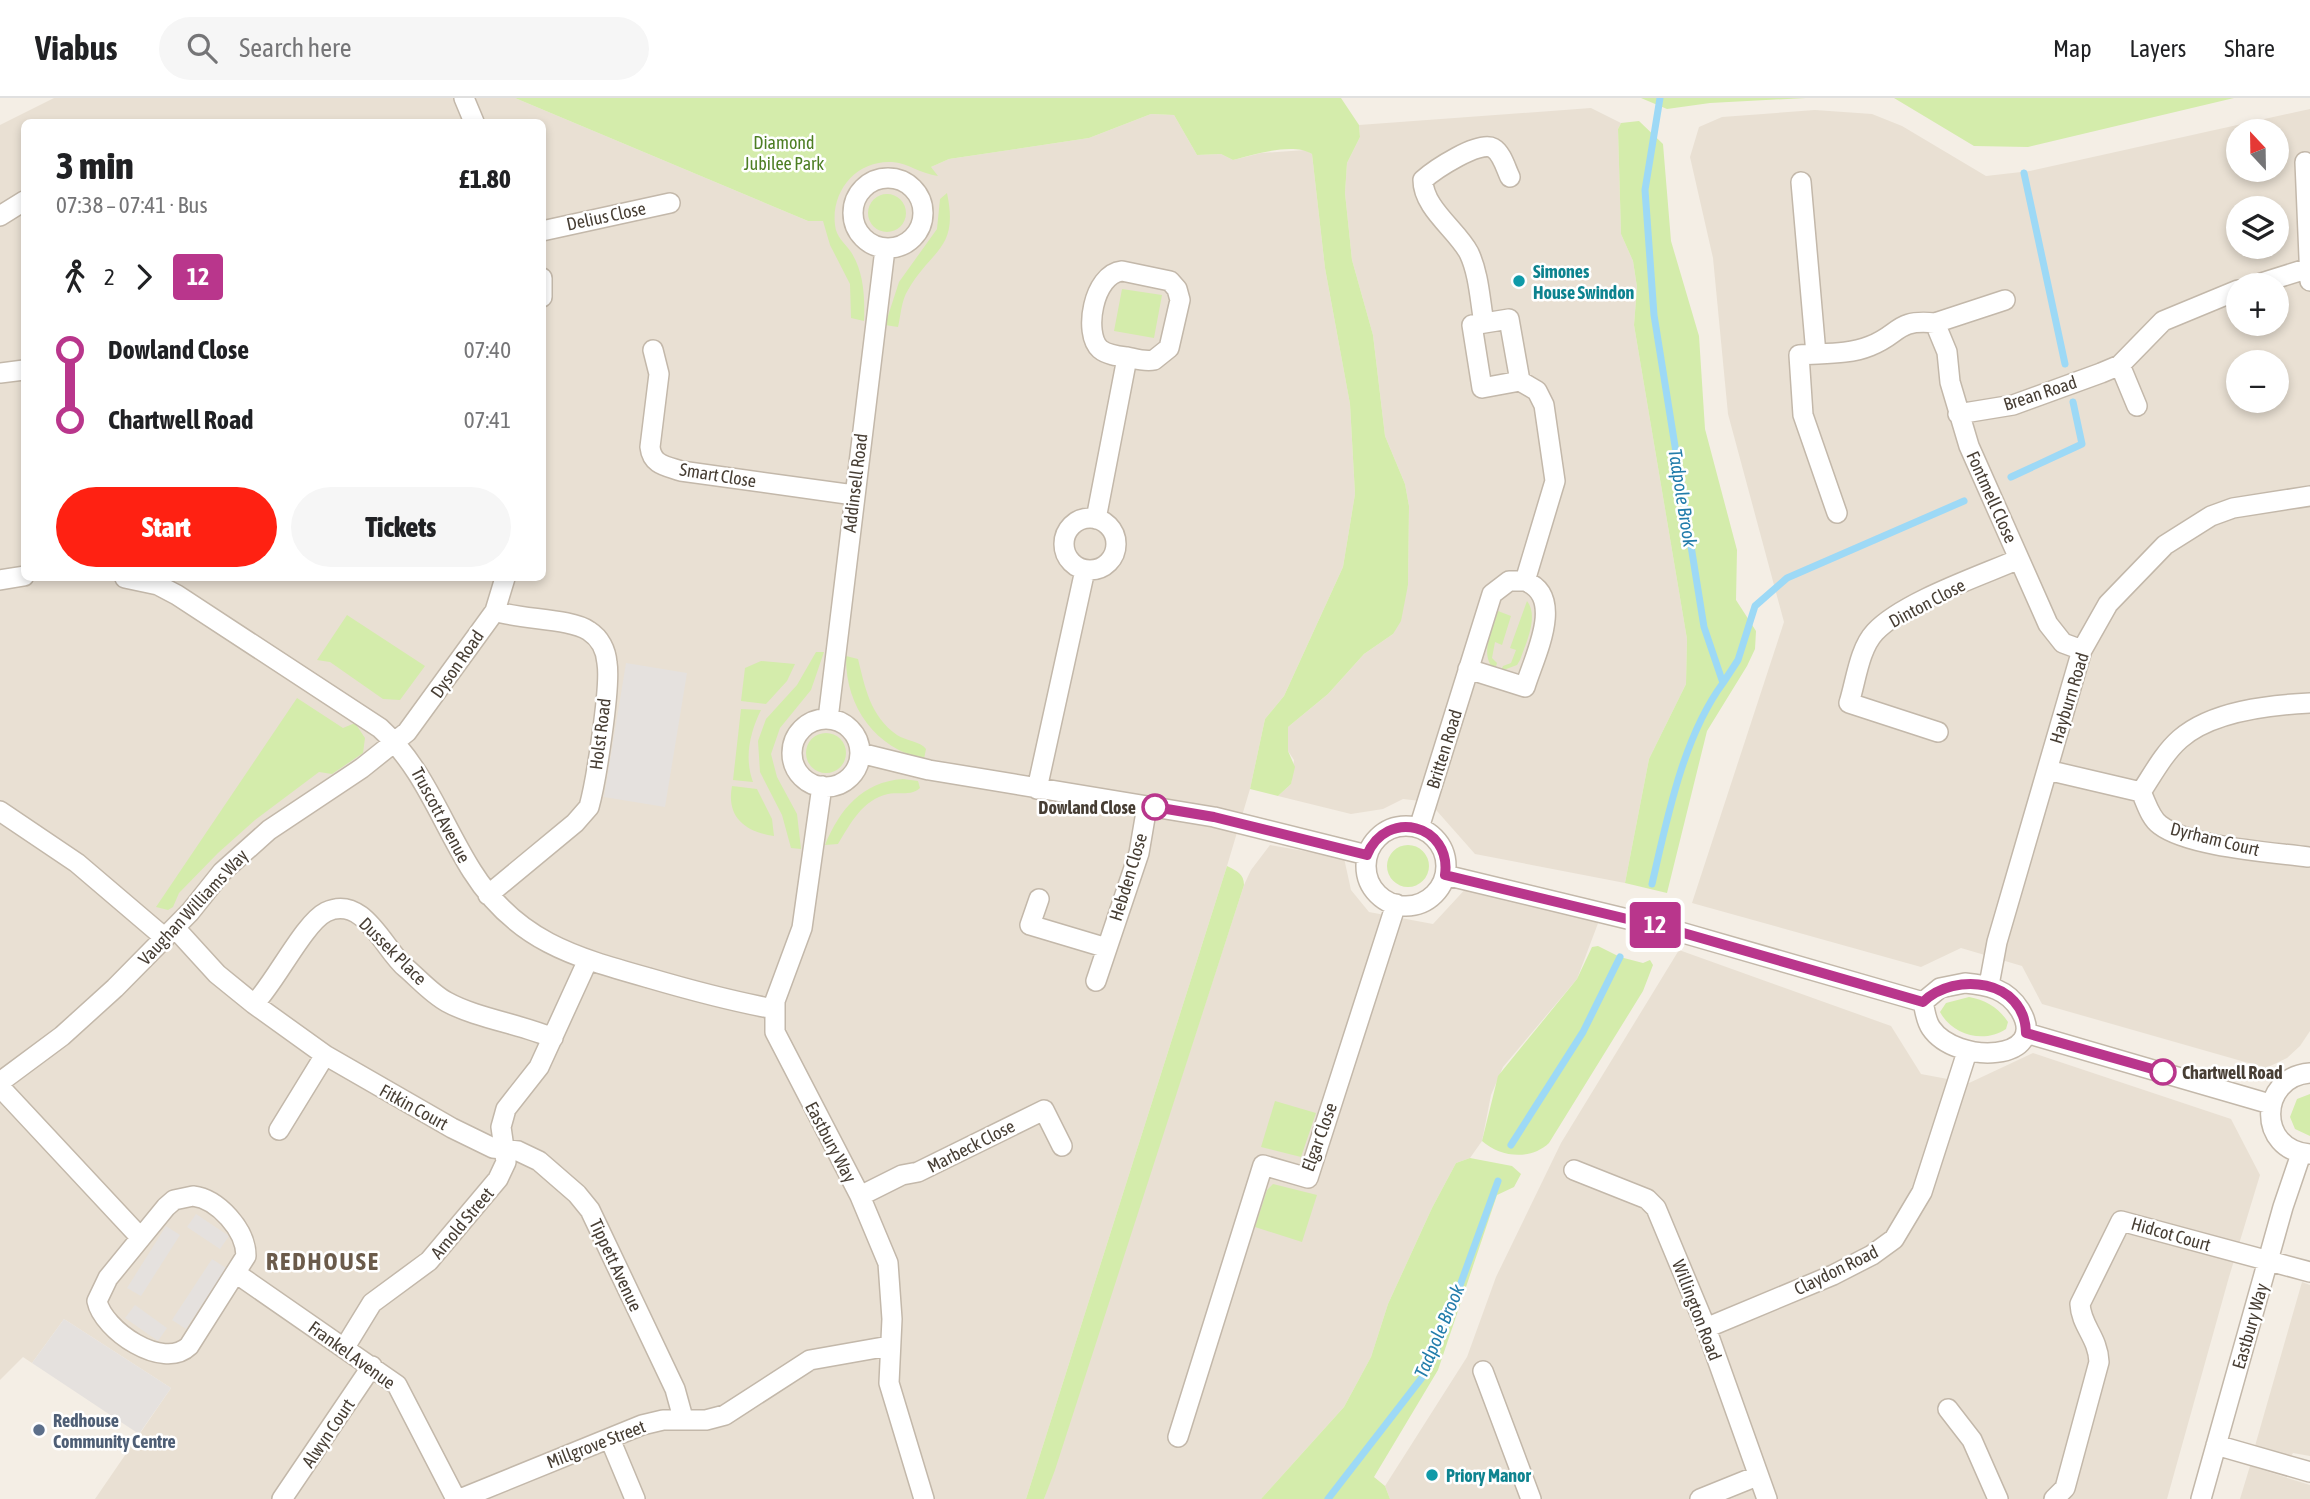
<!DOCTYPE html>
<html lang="en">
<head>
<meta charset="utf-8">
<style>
	body { margin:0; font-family:"Asap Condensed",sans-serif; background:#f6f6f6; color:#202124; height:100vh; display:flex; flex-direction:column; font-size:26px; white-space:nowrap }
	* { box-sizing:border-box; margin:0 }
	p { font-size:23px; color:#757577 }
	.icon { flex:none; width:38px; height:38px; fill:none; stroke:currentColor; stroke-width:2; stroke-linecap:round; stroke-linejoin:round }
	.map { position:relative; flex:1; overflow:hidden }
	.side { position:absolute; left:21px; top:21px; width:525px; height:462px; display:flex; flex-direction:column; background:#fff; border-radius:10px; box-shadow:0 4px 10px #0003 }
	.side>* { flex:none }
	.badge { padding:0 14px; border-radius:5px; font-size:24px; line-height:46px }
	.needle { width:46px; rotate:338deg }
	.controls { position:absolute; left:2226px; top:21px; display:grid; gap:14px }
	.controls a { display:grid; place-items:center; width:63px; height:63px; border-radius:50%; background:#fff; box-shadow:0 4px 10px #0003; font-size:35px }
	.map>.badge { position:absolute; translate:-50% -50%; box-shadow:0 0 0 4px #fff }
	.legs { display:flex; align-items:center; gap:10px; height:77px; padding:0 35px; font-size:23px }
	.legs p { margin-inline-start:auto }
	.head { display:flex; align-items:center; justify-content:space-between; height:119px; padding:0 35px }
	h1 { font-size:38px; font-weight:800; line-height:52px }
	.cta { display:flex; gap:14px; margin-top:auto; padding:14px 35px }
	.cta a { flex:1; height:80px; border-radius:42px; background:#ff2112; color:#fff; font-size:28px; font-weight:800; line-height:80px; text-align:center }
	.cta a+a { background:#f6f6f6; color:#202124 }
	ul { padding:0 35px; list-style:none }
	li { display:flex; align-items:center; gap:24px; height:70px; font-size:26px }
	li i { display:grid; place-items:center; width:10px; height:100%; margin:0 9px; background:currentColor }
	li i::after { content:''; width:18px; height:18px; margin:-9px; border:5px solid; border-radius:50%; background:#fff }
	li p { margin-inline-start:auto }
	li:first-child i { background:linear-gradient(#0000 50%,currentColor 0) }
	li:last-child i { background:linear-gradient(currentColor 50%,#0000 0) }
	header { display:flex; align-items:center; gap:42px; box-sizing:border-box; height:98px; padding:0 35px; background:#fff; border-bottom:2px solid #e0e0e0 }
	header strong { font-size:33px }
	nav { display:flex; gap:38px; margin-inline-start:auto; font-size:24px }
	.search { width:490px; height:63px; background:#f6f6f6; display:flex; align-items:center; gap:18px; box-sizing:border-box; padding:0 24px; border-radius:38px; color:#757577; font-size:26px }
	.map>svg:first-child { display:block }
	.residential { fill:#e9e0d3; fill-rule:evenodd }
	.green { fill:#d4ecab }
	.parking { fill:#e5e1de }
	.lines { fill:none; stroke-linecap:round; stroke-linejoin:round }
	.stream { stroke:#9dd9f6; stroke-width:7 }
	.street-casing { stroke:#c3b8aa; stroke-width:22 }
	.street { stroke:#fff; stroke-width:19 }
	.line-1-casing { stroke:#fff; stroke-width:16 }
	.line-1 { stroke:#b9368c; stroke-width:10 }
	.culture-dot { fill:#0f9aa8; stroke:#fff; stroke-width:2.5 }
	.stop-1-dot { fill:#fff; stroke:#b9368c; stroke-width:3.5 }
	.service-dot { fill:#5c6f8a; stroke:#fff; stroke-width:2.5 }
	.labels { text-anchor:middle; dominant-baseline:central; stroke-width:5; stroke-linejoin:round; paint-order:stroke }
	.park-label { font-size:18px; fill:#4d7e23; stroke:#fff }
	.street-label { font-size:18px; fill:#473e34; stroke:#fff }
	.culture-label { font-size:18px; font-weight:bold; fill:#0d838f; stroke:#fff; text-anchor:start }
	.stop-label { font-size:18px; font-weight:bold; fill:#473e34; stroke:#fff; text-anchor:end }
	.service-label { font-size:18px; font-weight:bold; fill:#4e5e75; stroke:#fff; text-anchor:start }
	.water-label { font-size:19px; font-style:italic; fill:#237dab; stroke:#fff }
	.district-label { font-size:24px; font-weight:bold; letter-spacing:2px; fill:#6b5b4b; stroke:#fff }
</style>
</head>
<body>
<header>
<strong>Viabus</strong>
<div class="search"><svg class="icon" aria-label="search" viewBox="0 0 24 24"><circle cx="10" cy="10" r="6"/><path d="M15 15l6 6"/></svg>Search here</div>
<nav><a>Map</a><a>Layers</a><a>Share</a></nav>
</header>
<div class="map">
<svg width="2310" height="1401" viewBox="0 0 2310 1401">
	<rect width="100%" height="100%" fill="#f4eee5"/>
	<path class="residential" d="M 54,0 L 515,0 L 808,123 L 823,122 L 852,56 L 931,69 L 949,61 L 1089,40 L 1151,16 L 1174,17 L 1197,57 L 1221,56 L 1233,62 L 1261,55 L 1305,52 L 1312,56 L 1325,170 L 1350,306 L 1355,396 L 1343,469 L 1284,598 L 1265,621 L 1250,691 L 1227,768 L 1026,1401 L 95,1401 L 171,1290 L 64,1221 L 32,1265 L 23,1259 L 0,1282 L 0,27 ZM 24,24 L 542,24 L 542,480 L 24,480 Z
		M 1591,10 L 1621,25 L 1618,31 L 1621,136 L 1633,163 L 1637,189 L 1634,227 L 1687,541 L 1686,586 L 1649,661 L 1625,785 L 1475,756 L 1429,704 L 1403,701 L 1383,711 L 1351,716 L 1278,698 L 1291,686 L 1294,662 L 1288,653 L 1288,629 L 1328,596 L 1364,556 L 1393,536 L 1408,487 L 1409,408 L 1405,386 L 1385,338 L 1373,237 L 1352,162 L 1345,95 L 1347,65 L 1360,39 L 1359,27 Z
		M 2310,11 L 2310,933 L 2300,948 L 2287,960 L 2266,970 L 2042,906 L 2022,868 L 1961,850 L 1921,869 L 1692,805 L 1784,524 L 1728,316 L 1713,160 L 1690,59 L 1699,29 L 1722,19 L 1815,12 L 1872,16 L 1902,28 L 1986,78 L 2030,73 ZM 2238,33 L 2277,33 L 2277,72 L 2238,72 ZM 2238,110 L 2277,110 L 2277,149 L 2238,149 ZM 2238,187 L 2277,187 L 2277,226 L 2238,226 ZM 2238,264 L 2277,264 L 2277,303 L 2238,303 Z
		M 1270,747 L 1344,760 L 1351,792 L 1369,814 L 1433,826 L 1470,786 L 1600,820 L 1577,881 L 1503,969 L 1491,997 L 1482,1043 L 1470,1060 L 1456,1065 L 1432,1110 L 1388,1206 L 1371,1259 L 1344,1309 L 1261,1401 L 1044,1401 L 1244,787 L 1251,772 Z
		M 1679,852 L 1891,928 L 1921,976 L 1969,985 L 2033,955 L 2231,1021 L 2260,1077 L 2229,1179 L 2167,1401 L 1390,1401 L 1385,1388 L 1467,1259 L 1496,1179 L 1561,1045 Z
		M 2302,1184 L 2310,1187 L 2310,1358 L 2293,1355 L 2291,1358 L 2255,1348 Z
		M 2250,1368 L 2310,1387 L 2310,1401 L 2240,1401 Z"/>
	<path class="green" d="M 515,0 L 1341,0 L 1359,27 L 1360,39 L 1347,65 L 1345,95 L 1352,162 L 1373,237 L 1385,338 L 1405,386 L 1409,408 L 1408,487 L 1401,523 L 1393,536 L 1364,556 L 1328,596 L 1288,629 L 1288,653 L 1295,669 L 1291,686 L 1278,698 L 1250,691 L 1265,621 L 1284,598 L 1343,469 L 1355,396 L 1350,306 L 1325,170 L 1312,56 C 1292,44 1254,57 1233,62 L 1221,56 L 1197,57 L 1174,17 L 1151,16 L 1089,40 L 949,61 L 931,69 L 938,78 C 921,76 908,65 892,64 C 857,62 831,92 835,127 C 836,139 845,145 851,154 C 864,174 865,200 864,223 L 851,220 L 850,186 L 830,147 L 823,123 L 808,123 Z
		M 1641,0 L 1806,0 L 1710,5 L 1667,11 Z
		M 1894,0 L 2234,0 L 2028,49 L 1974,48 Z
		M 1639,23 L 1663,46 L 1671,143 L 1699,238 L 1705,331 L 1737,452 L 1736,502 L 1756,533 L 1755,551 L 1747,568 L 1707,633 L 1667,795 L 1625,785 L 1649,661 L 1686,586 L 1687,541 L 1634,227 L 1637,189 L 1633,163 L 1621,136 L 1618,31 L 1621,25 Z
		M 947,95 C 959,152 932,150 908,192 C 901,203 901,217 898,229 L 885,227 L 899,184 L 937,131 L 940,101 Z
		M868 115a19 19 0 1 1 38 0a19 19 0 1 1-38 0Z
		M 1122,191 L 1162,197 L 1154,240 L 1114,233 Z
		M 1527,503 C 1539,518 1526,545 1520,562 L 1517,567 L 1501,573 L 1503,568 L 1511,565 L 1516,552 L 1510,550 Z
		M 1498,513 L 1511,518 L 1502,547 L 1495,544 L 1492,560 L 1497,565 L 1495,572 C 1478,557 1493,531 1498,513 Z
		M 347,517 L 425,568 L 400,602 L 383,601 L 330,564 L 317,562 Z
		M 816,554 L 824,554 L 811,592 L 780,630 L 771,656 L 777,679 L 797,716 L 801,751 L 791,750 L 782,717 L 760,674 L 758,643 L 766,621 L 797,587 Z
		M 846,558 L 858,561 C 865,589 870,618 897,637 C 906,643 920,643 926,651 L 924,661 C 875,650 845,608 846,558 Z
		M 761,563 L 795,566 L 787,583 L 766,606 L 741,603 L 745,570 Z
		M 297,600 L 343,630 L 355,625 L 365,640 L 363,655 L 332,676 L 319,674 L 255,722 L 218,755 L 179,795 L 173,809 L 168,812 L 156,809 Z
		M 741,611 L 761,612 C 750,634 744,660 753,684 L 733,682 Z
		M806 655a20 20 0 1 1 40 0a20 20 0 1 1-40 0Z
		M 903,681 L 918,683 L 920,690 C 912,698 899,694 888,696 C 862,702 851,725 838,746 L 825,747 C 840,711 862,684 903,681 Z
		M 732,688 L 757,691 L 772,721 L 774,738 C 745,734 726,719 732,688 Z
		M1387 768a21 21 0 1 1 42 0a21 21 0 1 1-42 0Z
		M 1227,768 C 1237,773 1244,776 1244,787 L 1055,1372 L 1044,1401 L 1026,1401 Z
		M 1598,848 L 1620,859 L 1643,865 L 1650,862 L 1653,867 L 1643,893 L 1549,1045 C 1530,1063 1500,1059 1482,1043 L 1498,978 L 1577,881 L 1592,849 Z
		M 1969,899 C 1986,902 1999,910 2008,924 L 2006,931 C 1984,946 1952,937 1940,914 L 1946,905 Z
		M 2310,996 L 2310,1038 L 2295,1031 L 2290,1019 L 2297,1001 Z
		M 1275,1003 L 1316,1015 L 1301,1059 L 1261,1049 Z
		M 1470,1060 L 1512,1068 L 1521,1076 L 1514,1089 L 1497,1097 L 1438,1272 L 1374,1379 L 1385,1388 L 1390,1401 L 1261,1401 L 1344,1309 L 1371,1259 L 1388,1206 L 1432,1110 L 1456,1065 Z
		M 1273,1086 L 1317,1097 L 1302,1144 L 1255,1129 L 1267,1092 Z"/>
	<path class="parking" d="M 626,565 L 687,575 L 665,709 L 604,699 Z
		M 196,1116 L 229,1138 L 220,1151 L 187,1129 Z
		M 166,1128 L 180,1137 L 141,1198 L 127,1190 Z
		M 212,1161 L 226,1170 L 186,1231 L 172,1222 Z
		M 135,1207 L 167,1230 L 158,1243 L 125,1220 Z
		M 64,1221 L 171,1290 L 139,1336 L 32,1265 Z"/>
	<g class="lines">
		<path class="stream" d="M 2024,75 L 2065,266
			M 2011,379 L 2082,346 L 2073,304
			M 1723,585 L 1738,562 L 1755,508 L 1787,480 L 1964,403
			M 1652,786 C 1667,721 1683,639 1723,585 L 1704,529 L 1654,217 L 1645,92 L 1660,0
			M 1511,1047 L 1583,934 L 1620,859
			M 1328,1401 L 1424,1277 L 1435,1256 L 1498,1083"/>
		<defs>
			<path id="street" d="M 464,0 L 474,24
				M 2305,64 L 2310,183
				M853 115a35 35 0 1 1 70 0a35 35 0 1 1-70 0Z
				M 1801,84 L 1816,256
				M 0,118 L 24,103
				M 542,133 L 670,105
				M 1122,173 L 1170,183 L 1177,191 L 1180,202 L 1169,250 L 1154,262 C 1145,264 1136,261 1127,259 C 1118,258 1107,257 1100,251 C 1083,236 1093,176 1122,173 Z
				M 542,180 L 542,199
				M 2255,187 L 2309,170
				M 2005,202 L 1935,225 L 1947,254 L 1950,284 L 1969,348 L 2048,526 L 2063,545 L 2082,552
				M 1509,221 L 1520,283 L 1482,290 L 1472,227 Z
				M 1484,225 C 1480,203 1479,176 1469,155 C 1457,132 1423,110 1423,82 C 1434,72 1479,42 1493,50 C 1502,55 1506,71 1510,79
				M 653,252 L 659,276 L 650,349 C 652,367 666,368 681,373 L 854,397
				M 2120,267 L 2137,308
				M 0,275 L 24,272
				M 1958,316 L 2013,307 L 2101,275 L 2120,267 L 2163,223 L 2238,192
				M 1837,415 L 1803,317 L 1799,257 C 1822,255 1848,257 1870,248 C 1901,236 1895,221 1935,225
				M1064 446a26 26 0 1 1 52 0a26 26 0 1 1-52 0Z
				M 1096,421 L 1127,260
				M 125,480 L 158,487 L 177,497 L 380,630 C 424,670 441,724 472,773 C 516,843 574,859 649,880 C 690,892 731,903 774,911
				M 0,482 L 24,478
				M 1468,571 L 1525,589 C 1534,559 1566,499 1525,483
				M 828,621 L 885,151
				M792 655a34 34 0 1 1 68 0a34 34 0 1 1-68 0Z
				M 1938,634 L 1849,605 C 1856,583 1859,551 1875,534 C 1903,504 1980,478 2019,461
				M 860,655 L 929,672 L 1214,719 L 1367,757
				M 2047,672 L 2141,694 C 2153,676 2164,655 2180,641 C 2212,613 2269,607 2310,605
				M 822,688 L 802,830 L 775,903 L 775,934 L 860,1098 L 888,1165 L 892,1221 L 889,1285 L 924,1401
				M 1037,691 L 1085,472
				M 2141,694 C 2146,704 2150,720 2160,727 C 2189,749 2271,754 2308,759
				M 0,713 L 77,765 L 165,840
				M1366 768a40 40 0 1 1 80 0a40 40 0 1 1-80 0Z
				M 1419,730 L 1492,496 L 1509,483 L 1525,483 L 1555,383 L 1544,307 L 1537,293 L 1520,283
				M 1445,777 L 1673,832 L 1923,904
				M 488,797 L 575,725 L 589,709 C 596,684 611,588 607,565 C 606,552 600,540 589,533 C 570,520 521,522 495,513
				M 1039,801 L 1030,827 L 1107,850
				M 175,830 L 217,876 L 254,906 C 275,885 304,825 326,814 C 364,796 384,852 406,870 C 419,881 432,896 447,904 C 476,920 520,926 553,940
				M 1096,883 L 1139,755 L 1147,708
				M 1965,885 C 1988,887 2007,891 2020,912 C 2051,964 1956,967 1931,930 C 1926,923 1925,913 1923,904 L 1940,890 Z
				M 1989,887 L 1997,844 L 2082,552 L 2108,506 L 2165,447 L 2211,418 L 2233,410 L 2310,398
				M 254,906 L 325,957 L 452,1030 L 493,1050 L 518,1053 L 539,1063 L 577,1096 L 590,1112 L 675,1291 L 683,1320
				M 2026,935 L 2270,1006
				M 2310,975 C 2258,979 2257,1053 2310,1056
				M 0,984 L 62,938 L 115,890 L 190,814 L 222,774 L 269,732 L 362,670 L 407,634 L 495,513 L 505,480
				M 0,989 L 140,1139
				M 279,1032 L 325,957
				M 1574,1072 L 1647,1101 L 1656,1110 L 1706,1230 L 1767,1401
				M 193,1098 C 218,1101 246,1132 246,1158 L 189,1248 C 163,1273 103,1232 97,1203 L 108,1180 L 166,1109 L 174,1102 Z
				M 860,1098 L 902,1077 L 918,1074 L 1044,1012 L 1062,1048
				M 237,1176 L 397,1287 L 456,1401
				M 1706,1230 L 1833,1177 L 1872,1157 L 1894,1141 L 1922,1094 L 1967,954
				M 345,1249 L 372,1205 L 429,1163 L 498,1081 L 506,1064 L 501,1029 L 506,1011 L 539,969 L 587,864
				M 1483,1273 L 1531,1401
				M 1948,1311 L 1972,1342 L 1998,1401
				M 1178,1339 L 1263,1067 L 1308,1080 L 1396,806
				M 610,1341 L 635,1401
				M 2216,1347 L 2310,1374
				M 282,1401 L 372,1268
				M 460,1401 L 642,1327 L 663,1322 L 706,1322 L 725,1317 L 810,1262 L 889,1248
				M 1700,1401 L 1757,1378
				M 2054,1401 L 2065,1390 L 2099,1264 C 2098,1239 2081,1228 2080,1206 L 2121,1123 L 2310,1174
				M 2201,1401 L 2283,1109 L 2301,1056"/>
		</defs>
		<use href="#street" class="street-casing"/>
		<use href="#street" class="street"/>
	</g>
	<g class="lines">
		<defs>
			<path id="line-1" d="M 1155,709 L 1214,719 L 1367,757 C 1386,710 1452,726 1445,777 L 1673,832 L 1923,904 C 1955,873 2025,881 2026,935 L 2163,974"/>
		</defs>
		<use href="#line-1" class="line-1-casing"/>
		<use href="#line-1" class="line-1"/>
	</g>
	<g class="culture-dot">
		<circle cx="1519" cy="183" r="7"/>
		<circle cx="1432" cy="1377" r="7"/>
	</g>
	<g class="stop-1-dot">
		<circle cx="1155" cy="709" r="12"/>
		<circle cx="2163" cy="974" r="12"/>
	</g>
	<circle class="service-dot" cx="39" cy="1332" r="7"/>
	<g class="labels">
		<g class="park-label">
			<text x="784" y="44">Diamond<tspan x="784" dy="21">Jubilee Park</tspan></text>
		</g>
		<g class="street-label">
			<text transform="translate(606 118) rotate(-12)">Delius Close</text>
			<text transform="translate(2040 295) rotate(-18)">Brean Road</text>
			<text transform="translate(718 377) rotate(9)">Smart Close</text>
			<text transform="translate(855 385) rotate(-83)">Addinsell Road</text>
			<text transform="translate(1992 399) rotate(66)">Fontmell Close</text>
			<text transform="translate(1927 505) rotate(-28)">Dinton Close</text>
			<text transform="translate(457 566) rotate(-55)">Dyson Road</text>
			<text transform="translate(2069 600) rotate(-73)">Hayburn Road</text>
			<text transform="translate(600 636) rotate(-83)">Holst Road</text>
			<text transform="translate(1444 651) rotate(-73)">Britten Road</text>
			<text transform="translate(441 717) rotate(62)">Truscott Avenue</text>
			<text transform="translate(2215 741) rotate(14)">Dyrham Court</text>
			<text transform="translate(1128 779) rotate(-73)">Hebden Close</text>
			<text transform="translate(193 809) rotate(-47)">Vaughan Williams Way</text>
			<text transform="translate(393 853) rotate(45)">Dussek Place</text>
			<text transform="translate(414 1009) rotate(29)">Fitkin Court</text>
			<text transform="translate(1319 1039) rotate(-70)">Elgar Close</text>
			<text transform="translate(831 1044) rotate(62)">Eastbury Way</text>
			<text transform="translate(971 1048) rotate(-27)">Marbeck Close</text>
			<text transform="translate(462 1125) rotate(-50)">Arnold Street</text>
			<text transform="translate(2171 1136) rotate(16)">Hidcot Court</text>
			<text transform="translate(616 1167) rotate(65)">Tippett Avenue</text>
			<text transform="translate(1836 1172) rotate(-26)">Claydon Road</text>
			<text transform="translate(1697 1212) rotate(69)">Willington Road</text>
			<text transform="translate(2250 1228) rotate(-74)">Eastbury Way</text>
			<text transform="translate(352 1257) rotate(36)">Frankel Avenue</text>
			<text transform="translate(328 1335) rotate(-56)">Alwyn Court</text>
			<text transform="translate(596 1346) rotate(-21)">Millgrove Street</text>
		</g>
		<g class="culture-label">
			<text x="1533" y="173">Simones<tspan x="1533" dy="21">House Swindon</tspan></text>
			<text x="1446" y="1377">Priory Manor</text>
		</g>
		<g class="stop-label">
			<text x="1136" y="709">Dowland Close</text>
			<text x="2182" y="974" text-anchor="start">Chartwell Road</text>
		</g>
		<g class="service-label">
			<text x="53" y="1322">Redhouse<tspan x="53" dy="21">Community Centre</tspan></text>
		</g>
		<g class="water-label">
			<text transform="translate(1683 400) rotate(81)">Tadpole Brook</text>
			<text transform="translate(1439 1233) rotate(-67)">Tadpole Brook</text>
		</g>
		<g class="district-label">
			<text x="323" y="1163">REDHOUSE</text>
		</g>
	</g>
</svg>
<div class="controls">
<a><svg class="needle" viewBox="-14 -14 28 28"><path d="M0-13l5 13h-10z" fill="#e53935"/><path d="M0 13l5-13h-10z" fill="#757577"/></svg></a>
<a><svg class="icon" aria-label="layers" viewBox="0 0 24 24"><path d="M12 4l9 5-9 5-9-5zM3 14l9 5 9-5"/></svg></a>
<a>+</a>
<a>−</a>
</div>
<b class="badge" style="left:1655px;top:827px;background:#b9368c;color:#fff">12</b>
<section class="side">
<div class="head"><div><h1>3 min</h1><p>07:38 – 07:41 · Bus</p></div><b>£1.80</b></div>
<div class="legs"><svg class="icon" aria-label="walk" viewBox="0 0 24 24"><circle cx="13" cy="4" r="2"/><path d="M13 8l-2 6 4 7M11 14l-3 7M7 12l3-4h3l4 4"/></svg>2<svg class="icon" aria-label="forward" viewBox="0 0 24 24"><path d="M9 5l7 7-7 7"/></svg><b class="badge" style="background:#b9368c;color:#fff">12</b></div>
<ul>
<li><i style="color:#b9368c"></i><b>Dowland Close</b><p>07:40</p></li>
<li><i style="color:#b9368c"></i><b>Chartwell Road</b><p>07:41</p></li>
</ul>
<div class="cta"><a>Start</a><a>Tickets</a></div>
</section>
</div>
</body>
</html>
